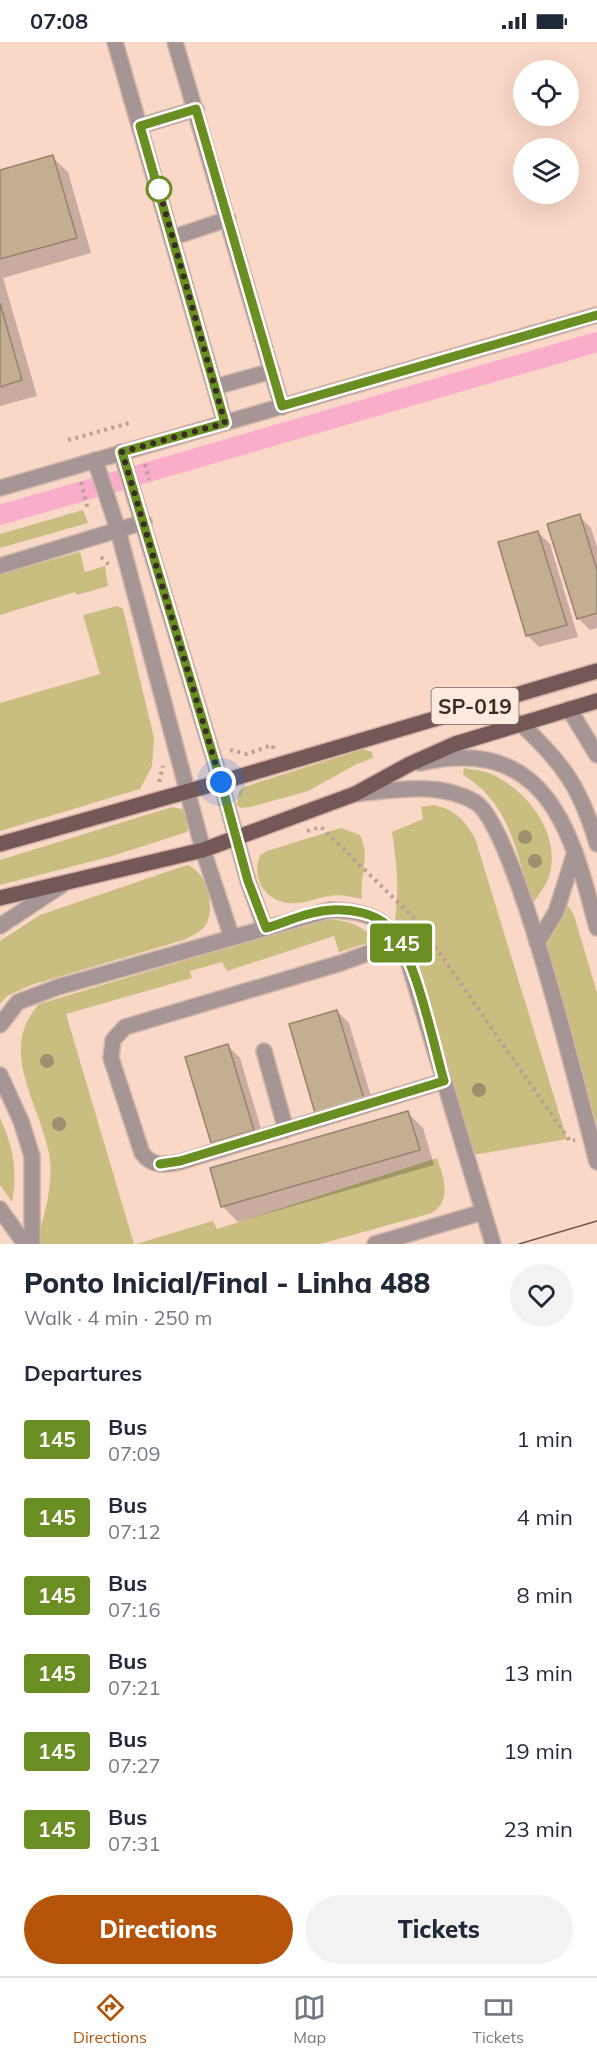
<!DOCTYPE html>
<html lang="en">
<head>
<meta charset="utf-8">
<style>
	body { margin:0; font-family:Mulish,sans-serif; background:#f2f2f3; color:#1f2937; height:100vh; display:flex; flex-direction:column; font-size:22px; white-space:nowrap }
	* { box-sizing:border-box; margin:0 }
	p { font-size:20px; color:#747a83 }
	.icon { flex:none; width:33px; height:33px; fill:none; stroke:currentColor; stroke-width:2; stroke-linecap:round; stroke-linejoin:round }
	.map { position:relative; height:1202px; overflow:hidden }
	.details { display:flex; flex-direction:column; background:#fff; flex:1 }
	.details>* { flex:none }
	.badge { padding:0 12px; border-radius:4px; font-size:21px; line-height:39px }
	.controls { position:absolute; left:513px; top:18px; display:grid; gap:12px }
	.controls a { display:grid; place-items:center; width:66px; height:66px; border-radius:50%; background:#fff; box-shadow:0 6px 24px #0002; font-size:30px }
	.you { position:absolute; width:30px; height:30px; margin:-15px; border:4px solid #fff; border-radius:50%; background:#1a73e8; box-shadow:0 0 0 9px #1a73e833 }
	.map>.badge { position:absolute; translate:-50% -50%; box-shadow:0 0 0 3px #fff }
	h2 { padding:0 24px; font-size:22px; line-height:54px }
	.round { display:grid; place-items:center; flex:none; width:63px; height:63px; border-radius:32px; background:#f2f2f3 }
	.headline { display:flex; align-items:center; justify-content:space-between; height:102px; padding:0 24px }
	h1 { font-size:28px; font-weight:800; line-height:45px }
	.button { display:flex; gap:12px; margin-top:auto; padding:12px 24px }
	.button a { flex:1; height:69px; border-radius:36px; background:#b45309; color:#fff; font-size:24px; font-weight:800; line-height:69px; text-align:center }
	.button a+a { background:#f2f2f3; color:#1f2937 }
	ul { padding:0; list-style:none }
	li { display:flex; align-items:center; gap:18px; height:78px; padding:0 24px }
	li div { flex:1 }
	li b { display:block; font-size:22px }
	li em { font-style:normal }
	li .badge { min-width:66px; font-weight:700; text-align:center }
	.status { display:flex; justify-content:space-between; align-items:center; height:42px; padding:0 30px; background:#fff; direction:ltr }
	.status svg { height:16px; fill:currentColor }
	.menu { display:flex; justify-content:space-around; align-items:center; height:84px; border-top:2px solid #e0e1e3; background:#fff; font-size:16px; color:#747a83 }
	.menu a { display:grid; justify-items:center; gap:3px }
	.menu .selected { color:#b45309 }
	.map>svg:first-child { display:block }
	.green { fill:#c9bd7f }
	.shadow { fill:#0003 }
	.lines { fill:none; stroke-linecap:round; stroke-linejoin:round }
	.canal { stroke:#faadcb; stroke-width:20 }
	.building { fill:#c3ad93; stroke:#98846b; stroke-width:1.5 }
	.minor-casing { stroke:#d3b6a8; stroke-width:18 }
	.major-casing { stroke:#d3b6a8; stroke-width:18 }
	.path { stroke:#bba093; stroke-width:4; stroke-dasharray:3 4.5; stroke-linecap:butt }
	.minor { stroke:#a69595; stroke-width:15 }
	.major { stroke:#745857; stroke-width:15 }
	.tram { stroke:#69574e; stroke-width:1.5 }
	.tree { fill:#a18e6f }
	.line-casing { stroke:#fff; stroke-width:14 }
	.line { stroke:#6b8e23; stroke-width:9 }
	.walk { stroke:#392c26; stroke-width:6; stroke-dasharray:0 10.8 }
	.stop-dot { fill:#fff; stroke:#6b8e23; stroke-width:3 }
	.labels { text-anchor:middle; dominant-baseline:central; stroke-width:5; stroke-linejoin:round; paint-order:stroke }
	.shield { fill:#fee9df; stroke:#74655e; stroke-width:1.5 }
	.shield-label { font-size:21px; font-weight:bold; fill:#392c26 }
</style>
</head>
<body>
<div class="status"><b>07:08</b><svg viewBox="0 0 49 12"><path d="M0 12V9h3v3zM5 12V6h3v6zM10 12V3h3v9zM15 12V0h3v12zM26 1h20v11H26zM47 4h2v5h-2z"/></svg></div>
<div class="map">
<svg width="597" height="1202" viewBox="0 0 597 1202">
	<rect width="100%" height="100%" fill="#fad8c8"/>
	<path class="green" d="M 83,468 L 88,481 L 0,506 L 0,492 Z
		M 80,510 L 85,530 L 105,524 L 108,544 L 77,553 L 75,550 L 0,573 L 0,532 Z
		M 117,564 L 123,567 L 154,696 L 152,724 L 140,747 L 0,789 L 0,661 L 100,632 L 83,573 Z
		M 363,707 L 372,710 L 373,716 L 355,723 L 308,749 L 250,765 L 241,766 L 237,763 L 239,750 L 244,745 Z
		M 464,726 C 472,728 483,728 491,732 C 527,748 560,790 550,831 C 548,842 538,853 532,863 C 517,813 511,761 463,733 Z
		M 434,763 C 455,768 464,777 475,796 L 567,1097 L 473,1113 L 417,915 L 408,893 L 395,878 C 399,847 397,821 392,790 L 423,777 L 421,765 Z
		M 172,765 L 186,768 L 190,783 L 187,790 L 109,815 L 0,843 L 0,818 Z
		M 341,786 L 360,793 C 371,815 359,834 362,857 C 351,855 341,852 329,854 C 316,856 302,863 288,861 C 264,858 251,835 260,813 L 267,809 Z
		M 187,823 C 207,829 215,863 207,881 C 203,889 192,894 184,898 L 31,943 L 7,954 L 0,962 L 0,899 L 40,873 Z
		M 565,859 L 574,873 L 597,951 L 597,1085 L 545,900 Z
		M 330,877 C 350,879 362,884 377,898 L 339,910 L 334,894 L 227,929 L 222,920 L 190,929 L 192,936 L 66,972 L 134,1202 L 40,1202 L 37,1197 C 46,1169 56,1133 47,1103 C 34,1053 0,1005 39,962 L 314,880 Z
		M 0,1076 C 13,1104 18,1129 12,1160 L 0,1143 Z
		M 437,1116 C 444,1137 452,1157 432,1171 L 320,1202 L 136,1202 L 213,1179 L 217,1187 Z"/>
	<path class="shadow" d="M 52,115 L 68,130 L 91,211 L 3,236 L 37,354 L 0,364 L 0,130 Z
		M 579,474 L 591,486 L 597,505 L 597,586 L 590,588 L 578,576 Z
		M 538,490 L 550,502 L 578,595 L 539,605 L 527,593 Z
		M 337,969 L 349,981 L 375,1068 L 328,1082 Z
		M 228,1004 L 240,1016 L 265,1100 L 224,1112 L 213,1100 Z
		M 408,1071 L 423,1086 L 434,1123 L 238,1180 L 222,1164 Z"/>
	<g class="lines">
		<path class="canal" d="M 0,473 L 597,300"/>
	</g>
	<path class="building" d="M 53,113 L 77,196 L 0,217 L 0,128 Z
		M 0,261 L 22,338 L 0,345 Z
		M 580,472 L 597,528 L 597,571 L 577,577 L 547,482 Z
		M 538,489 L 567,583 L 526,594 L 498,500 Z
		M 337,968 L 364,1057 L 315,1071 L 289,982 Z
		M 228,1002 L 254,1088 L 211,1101 L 185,1015 Z
		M 408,1069 L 420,1108 L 221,1165 L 210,1126 Z"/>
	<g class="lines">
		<defs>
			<path id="minor" d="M 115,0 L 225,381
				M 175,0 L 282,365
				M 140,84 L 196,67
				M 174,195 L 228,177
				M 215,345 L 272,329
				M 121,410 L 221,740 L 248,839 L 265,886
				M 95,418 L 118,488 L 203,808 L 232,896
				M 0,446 L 597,273
				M 0,524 L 144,480
				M 569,667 L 597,713
				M 520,681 C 562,720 581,746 597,802
				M 419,721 C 431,719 443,716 455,716 C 556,710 577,811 597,886
				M 355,752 C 394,748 439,739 475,760 C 516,784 581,1061 597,1120
				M 0,884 L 62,843
				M 401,899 L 341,921 L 125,985 L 113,998 L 111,1016 L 142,1111 C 152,1125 165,1123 180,1120 L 444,1039
				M 537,901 L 556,870 L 575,810
				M 0,983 L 18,960 L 58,945 L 330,868 C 375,869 393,880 409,922 L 493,1202
				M 264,1009 L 286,1088
				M 0,1033 L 21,1079 L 32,1114 L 32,1202
				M 0,1167 L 25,1202
				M 375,1202 L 483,1170"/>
			<path id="major" d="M 0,802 L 221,740 L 597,629
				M 0,856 L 203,808 L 355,752 L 410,722 L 455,702 L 597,659"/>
		</defs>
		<use href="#minor" class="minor-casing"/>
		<use href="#major" class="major-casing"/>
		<path class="path" d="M 68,398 L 133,380
			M 145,422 L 149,438
			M 81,440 L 88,468
			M 101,515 L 110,524
			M 230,708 L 247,712 L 272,703 L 274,707
			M 159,740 L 163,724
			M 307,789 L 321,785 L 418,880 L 570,1099 L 575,1098"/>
		<use href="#minor" class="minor"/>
		<use href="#major" class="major"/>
		<path class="tram" d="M 519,1202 L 597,1179"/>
	</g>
	<g class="tree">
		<circle cx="525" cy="795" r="7"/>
		<circle cx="535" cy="819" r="7"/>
		<circle cx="47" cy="1019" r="7"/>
		<circle cx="479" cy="1048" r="7"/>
		<circle cx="59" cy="1082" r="7"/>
	</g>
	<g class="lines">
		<defs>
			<path id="line" d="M 160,1122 L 180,1119 L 444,1039 C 433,1001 415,909 388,884 C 375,871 350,867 332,868 C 310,869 286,880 266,886 L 248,839 L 221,740 L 122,410 L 225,381 L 140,84 L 196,67 L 282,364 L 597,273"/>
		</defs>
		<use href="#line" class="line-casing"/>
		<use href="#line" class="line"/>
		<path class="walk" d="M 159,147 L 158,144 L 225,381 L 122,410 L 221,740"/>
	</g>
	<circle class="stop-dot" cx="159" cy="147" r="12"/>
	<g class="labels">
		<rect class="shield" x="431.5" y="646" width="87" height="36" rx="4.5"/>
		<g class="shield-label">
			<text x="475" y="664">SP-019</text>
		</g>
	</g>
</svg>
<div class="controls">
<a><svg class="icon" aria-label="locate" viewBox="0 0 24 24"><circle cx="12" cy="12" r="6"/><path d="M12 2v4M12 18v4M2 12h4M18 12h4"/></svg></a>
<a><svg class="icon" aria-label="layers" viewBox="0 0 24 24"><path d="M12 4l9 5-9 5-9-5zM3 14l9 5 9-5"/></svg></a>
</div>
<div class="you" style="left:221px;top:740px"></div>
<b class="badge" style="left:401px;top:901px;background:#6b8e23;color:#fff">145</b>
</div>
<section class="details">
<div class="headline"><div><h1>Ponto Inicial/Final - Linha 488</h1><p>Walk · 4 min · 250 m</p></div><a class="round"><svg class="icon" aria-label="heart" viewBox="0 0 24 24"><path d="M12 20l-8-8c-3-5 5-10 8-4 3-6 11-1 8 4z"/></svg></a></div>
<h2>Departures</h2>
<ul>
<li><span class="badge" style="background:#6b8e23;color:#fff">145</span><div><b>Bus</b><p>07:09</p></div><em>1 min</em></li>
<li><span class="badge" style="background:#6b8e23;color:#fff">145</span><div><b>Bus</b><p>07:12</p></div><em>4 min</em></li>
<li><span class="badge" style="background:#6b8e23;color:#fff">145</span><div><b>Bus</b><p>07:16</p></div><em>8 min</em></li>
<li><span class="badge" style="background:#6b8e23;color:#fff">145</span><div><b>Bus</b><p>07:21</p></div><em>13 min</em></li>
<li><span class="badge" style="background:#6b8e23;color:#fff">145</span><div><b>Bus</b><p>07:27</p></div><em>19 min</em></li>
<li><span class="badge" style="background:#6b8e23;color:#fff">145</span><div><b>Bus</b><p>07:31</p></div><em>23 min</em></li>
</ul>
<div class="button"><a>Directions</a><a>Tickets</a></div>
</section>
<nav class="menu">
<a class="selected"><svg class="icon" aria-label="directions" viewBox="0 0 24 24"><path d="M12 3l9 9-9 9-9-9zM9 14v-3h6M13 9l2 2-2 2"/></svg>Directions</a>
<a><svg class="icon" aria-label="map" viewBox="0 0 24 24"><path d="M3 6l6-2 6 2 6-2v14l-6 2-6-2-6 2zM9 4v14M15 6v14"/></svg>Map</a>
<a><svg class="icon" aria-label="tickets" viewBox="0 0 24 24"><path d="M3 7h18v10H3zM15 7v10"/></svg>Tickets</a>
</nav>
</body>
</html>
